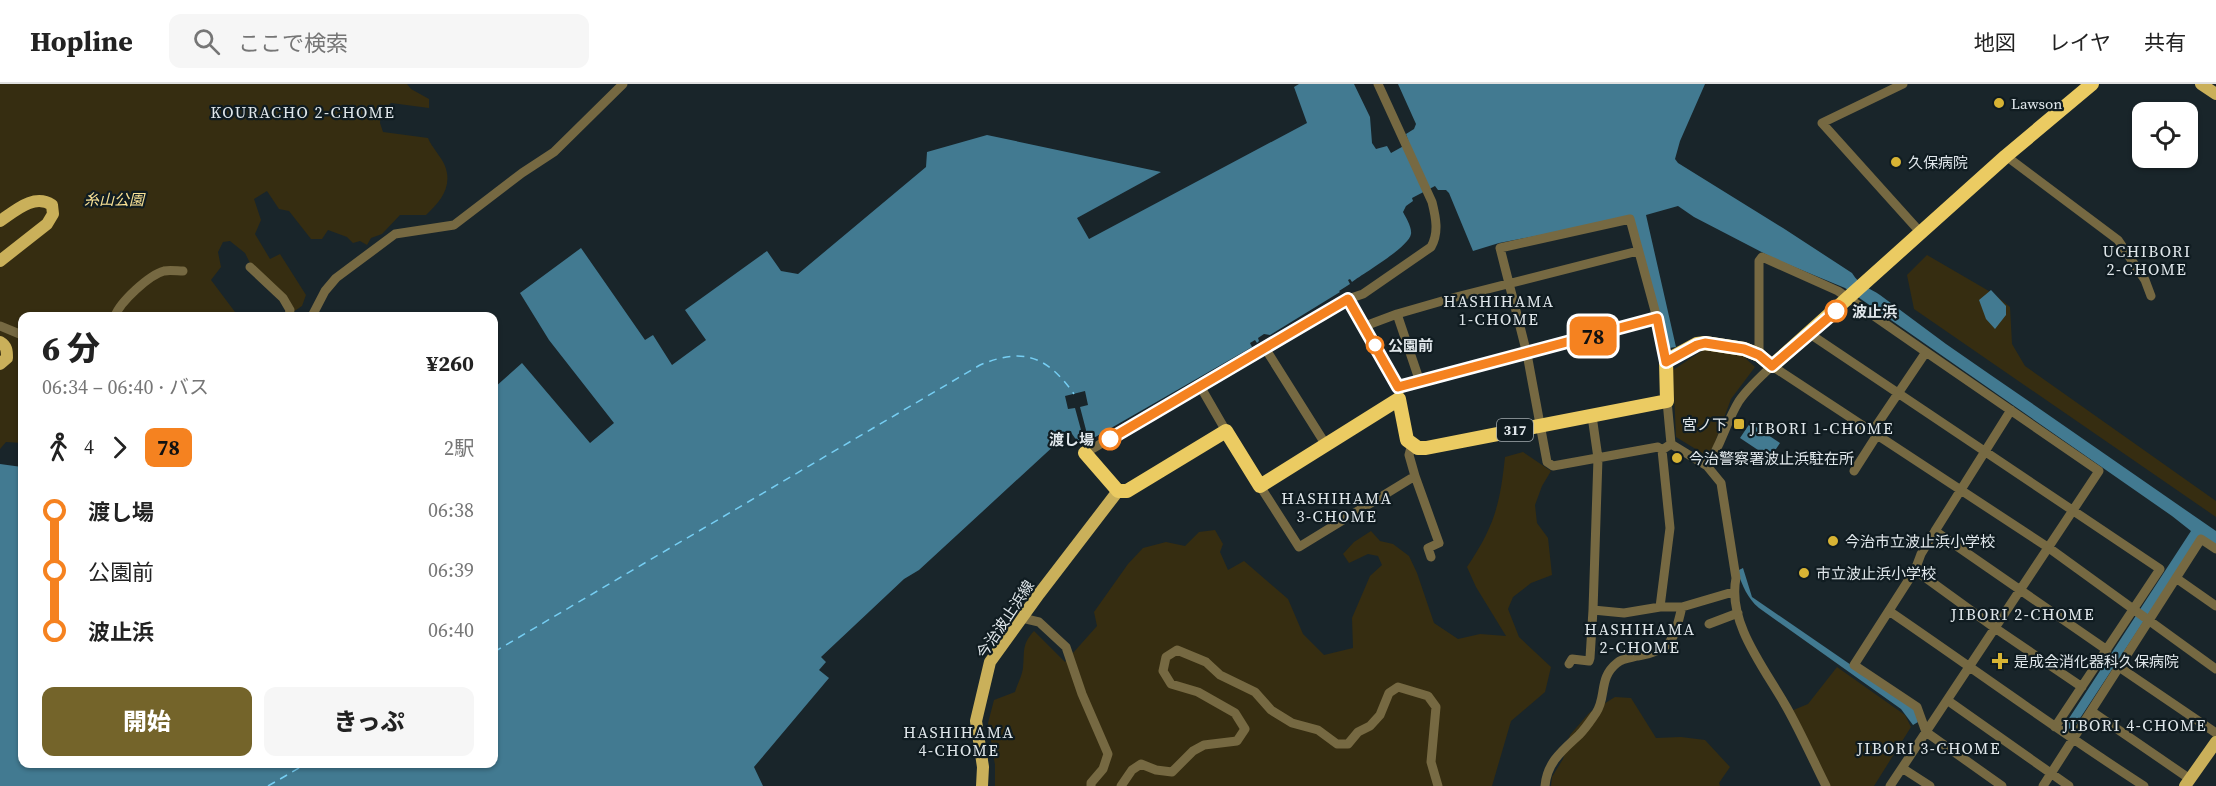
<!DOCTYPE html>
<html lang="ja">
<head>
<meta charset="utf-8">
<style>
	body { margin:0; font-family:"Source Serif 4","Noto Sans JP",serif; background:#f6f6f6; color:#222; height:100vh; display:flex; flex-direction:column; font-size:22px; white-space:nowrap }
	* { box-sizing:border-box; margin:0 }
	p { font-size:20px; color:#767676 }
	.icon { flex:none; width:33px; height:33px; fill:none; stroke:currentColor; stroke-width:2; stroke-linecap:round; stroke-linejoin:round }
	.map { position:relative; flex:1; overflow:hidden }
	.panel { position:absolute; left:18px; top:228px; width:480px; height:456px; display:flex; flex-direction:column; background:#fff; border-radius:12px; box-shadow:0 2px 4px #0004 }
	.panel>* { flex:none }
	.badge { padding:0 12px; border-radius:9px; font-size:21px; line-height:39px }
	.tools { position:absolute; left:2132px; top:18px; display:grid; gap:12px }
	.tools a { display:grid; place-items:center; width:66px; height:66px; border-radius:12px; background:#fff; box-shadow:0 2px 4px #0004; font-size:30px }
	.map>.badge { position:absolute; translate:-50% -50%; box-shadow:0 0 0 3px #fff }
	.legs { display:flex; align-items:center; gap:9px; height:66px; padding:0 24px; font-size:20px }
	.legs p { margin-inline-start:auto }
	.overview { display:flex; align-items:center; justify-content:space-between; height:102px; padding:0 24px }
	h1 { font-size:33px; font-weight:800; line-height:45px }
	.primary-button { display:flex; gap:12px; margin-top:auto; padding:12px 24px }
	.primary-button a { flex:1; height:69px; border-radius:12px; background:#74642a; color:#fff; font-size:24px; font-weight:800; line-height:69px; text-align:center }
	.primary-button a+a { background:#f6f6f6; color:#222 }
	ul { padding:0 24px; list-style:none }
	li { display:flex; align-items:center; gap:21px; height:60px; font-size:22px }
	li i { display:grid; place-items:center; width:9px; height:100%; margin:0 8px; background:currentColor }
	li i::after { content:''; width:15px; height:15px; margin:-8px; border:4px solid; border-radius:50%; background:#fff }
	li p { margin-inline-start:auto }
	li:first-child i { background:linear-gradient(#0000 50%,currentColor 0) }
	li:last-child i { background:linear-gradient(currentColor 50%,#0000 0) }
	header { display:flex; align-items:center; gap:36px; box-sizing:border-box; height:84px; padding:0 30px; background:#fff; border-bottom:2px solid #e0e0e0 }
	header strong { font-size:28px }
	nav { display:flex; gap:33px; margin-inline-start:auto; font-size:21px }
	.search { width:420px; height:54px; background:#f6f6f6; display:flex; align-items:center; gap:15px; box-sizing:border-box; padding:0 21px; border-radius:12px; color:#767676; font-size:22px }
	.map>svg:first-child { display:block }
	.green { fill:#362d11 }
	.water { fill:#427a91 }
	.pier { fill:#19252a }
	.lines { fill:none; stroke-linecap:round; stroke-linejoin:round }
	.ferry { stroke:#76cef3; stroke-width:1.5; stroke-dasharray:8 6; stroke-linecap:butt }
	.minor { stroke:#766942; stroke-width:9 }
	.major { stroke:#cab05a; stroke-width:12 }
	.highway { stroke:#ebcb62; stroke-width:14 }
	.line-1-casing { stroke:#fff; stroke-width:14 }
	.line-1 { stroke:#f58220; stroke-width:9 }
	.poi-dot { fill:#d8b434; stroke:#101c21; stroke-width:2 }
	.stop-1-dot { fill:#fff; stroke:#f58220; stroke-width:3 }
	.labels { text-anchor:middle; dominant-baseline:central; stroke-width:4.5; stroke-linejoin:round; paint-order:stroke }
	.shield { fill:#101c21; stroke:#a2aaae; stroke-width:1.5 }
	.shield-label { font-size:14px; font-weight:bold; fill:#e0e7eb }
	.poi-label { font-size:15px; fill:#e0e7eb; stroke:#101c21; text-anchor:start }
	.park-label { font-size:15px; font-style:italic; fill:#fbe396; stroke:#101c21 }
	.stop-label { font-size:15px; font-weight:bold; fill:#e0e7eb; stroke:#101c21; text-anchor:start }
	.street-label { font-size:15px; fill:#e0e7eb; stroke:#101c21 }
	.neighbourhood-label { font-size:16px; letter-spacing:1.5px; fill:#e0e7eb; stroke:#101c21 }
</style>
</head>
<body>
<header>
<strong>Hopline</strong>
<div class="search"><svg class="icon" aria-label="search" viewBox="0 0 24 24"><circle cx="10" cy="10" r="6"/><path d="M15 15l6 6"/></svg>ここで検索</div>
<nav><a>地図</a><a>レイヤ</a><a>共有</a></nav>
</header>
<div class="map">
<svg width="2216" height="702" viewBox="0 0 2216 702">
	<rect width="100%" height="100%" fill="#19252a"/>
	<path class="green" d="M 0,0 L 407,0 L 411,5 L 429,15 L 429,24 L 391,19 L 381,28 L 380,39 L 383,48 L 428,54 C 432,64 441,72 445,82 C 453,103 440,118 426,131 L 400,131 L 382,150 L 371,154 L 367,161 L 360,157 L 353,159 L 347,153 L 328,146 L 322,155 L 311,155 L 289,127 L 279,125 L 267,107 L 254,115 L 261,136 L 255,150 L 270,175 L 280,170 L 306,211 L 302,222 L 293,228 L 251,181 L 245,169 L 230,157 L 223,158 L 218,168 L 221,183 L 211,196 L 238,232 L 22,232 L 22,359 L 6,358 L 0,365 Z
		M 1927,171 L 1994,210 L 2010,223 L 2012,260 L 2025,282 L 2216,417 L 2216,433 L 1914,225 L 1907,191 Z
		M 1705,265 L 1742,271 L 1755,283 L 1731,315 L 1714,361 L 1707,372 L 1676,353 L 1673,286 Z
		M 1523,368 L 1551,387 L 1542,402 L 1535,421 L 1537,439 L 1548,454 L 1552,491 L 1531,499 L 1513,513 L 1508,525 L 1519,553 L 1551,583 L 1545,608 L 1511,637 L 1492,702 L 995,702 L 995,681 L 988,639 L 994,616 L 1015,608 C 1017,601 1022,592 1023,584 C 1025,568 1021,561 1034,547 L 1065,578 L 1097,542 L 1094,528 L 1128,480 L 1143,464 L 1166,458 L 1185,462 L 1199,448 L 1215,446 L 1223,460 L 1220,468 L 1228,486 L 1244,477 L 1288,515 L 1303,550 L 1324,571 L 1353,564 L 1352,534 L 1370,492 L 1382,481 L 1378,472 L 1368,470 L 1349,479 L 1343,470 L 1354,458 L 1371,447 L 1380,457 L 1393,460 L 1409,472 L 1417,489 L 1434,539 L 1458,555 L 1480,550 L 1506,552 L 1476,503 L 1467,483 C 1494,443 1500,421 1505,373 Z
		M 1837,583 L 1905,631 L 1911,643 L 1874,702 L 1829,702 L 1791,627 L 1808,620 Z
		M 1615,613 L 1631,614 L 1656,654 L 1681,653 L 1705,656 L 1730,683 L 1719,699 L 1720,702 L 1551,702 L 1552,693 L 1563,675 L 1570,651 L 1589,629 Z"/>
	<path class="water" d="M 1299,0 L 1354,0 L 1370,33 L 1372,59 L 1376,65 L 1387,62 L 1391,69 L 1409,59 L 1406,50 L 1414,45 L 1416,40 L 1398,0 L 1705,0 L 1680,57 L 1675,75 L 1678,79 L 1783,144 L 1852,189 C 1860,202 1870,204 1880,211 C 1902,227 1924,244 1946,260 C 2036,322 2126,385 2216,447 L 2216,463 L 2199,453 L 2071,648 L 2064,642 L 2191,447 L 2172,432 L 1845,204 L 1775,175 L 1694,133 L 1678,122 L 1646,131 L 1676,263 L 1669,264 L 1630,134 L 1499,159 L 1473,167 L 1449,109 L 1446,106 L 1438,106 L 1435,102 L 1412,114 L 1413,117 L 1406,122 L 1403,128 C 1406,134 1412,143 1411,150 C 1409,163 1364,189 1352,198 L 1350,195 L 1348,196 L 1350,200 L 1339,207 L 1340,208 L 1270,251 L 1264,250 L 1258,254 L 1259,257 L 1257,259 L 1255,256 L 1250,259 L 1252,263 L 1085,359 L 1079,360 L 1070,347 L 919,486 L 904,495 L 821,573 L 826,578 L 819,586 L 829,594 L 754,683 L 763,702 L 0,702 L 0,380 L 22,383 L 22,680 L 494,680 L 494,304 L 522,279 L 590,359 L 614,339 L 549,256 L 520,209 L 581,164 L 645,256 L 653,251 L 672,281 L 706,256 L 685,226 L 767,167 L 781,187 L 798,190 L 926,83 L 927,68 L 987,51 L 1161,88 L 1077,134 L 1089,155 L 1307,39 L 1294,3 Z
		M 1991,206 L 2006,222 L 2006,231 L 1995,245 L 1986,235 L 1979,216 Z
		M 1750,339 L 1780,359 L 1770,374 L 1740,354 Z
		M 1743,484 L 1752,513 L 1902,616 L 1915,626 L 1918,638 L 1913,641 L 1901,625 L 1759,524 C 1747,514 1743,502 1737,487 Z"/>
	<path class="pier" d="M 1085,307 L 1088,321 L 1080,323 L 1086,346 L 1085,359 L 1079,360 L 1081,346 L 1075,324 L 1068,325 L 1065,312 Z"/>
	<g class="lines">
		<path class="ferry" d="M 494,568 L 980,281 C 1023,263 1047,272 1074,310
			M 268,702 L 306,680"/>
		<path class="minor" d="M 1903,0 L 1822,39 L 1921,149
			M 2006,72 L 2118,156 L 2145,196 L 2151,212
			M 250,183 L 283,214 L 290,226 L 289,232
			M 1348,215 L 1398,303 L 1399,309
			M 1397,230 L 1420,298
			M 115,232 C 120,218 149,191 164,187 C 169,186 178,187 183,187
			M 312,232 L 325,207 L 336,194 L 395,150 L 454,141 L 522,89 L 554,68 L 623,0
			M 0,242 L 22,251
			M 1365,242 L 1397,230 L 1456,213 L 1638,167
			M 1810,250 L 2160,485 L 2055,643
			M 1265,264 L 1326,361
			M 1759,271 L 1759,177 L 1762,173 L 1838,207 L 1926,268
			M 1666,277 L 1657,234 L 1630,135 L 1500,164 L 1527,270 L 1547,378 L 1553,382 L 1658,363 L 1662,366 L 1671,360
			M 1200,302 L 1226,347
			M 1398,303 L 1657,234
			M 1667,317 L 1671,360 L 1707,382 L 1721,399 L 1736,494 C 1727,540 1766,586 1787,624 C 1801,649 1813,676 1826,702
			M 2011,326 L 1935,447 L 2107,566
			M 1872,348 L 1926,268 L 2099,387 L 1902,684 L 1930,702
			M 1085,369 L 1348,215 L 1363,210 L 1431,163 C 1439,149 1436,134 1432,118 L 1378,0
			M 1707,382 C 1721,362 1726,338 1739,317 C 1748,304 1760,293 1772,282 L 2049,464 L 2216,585
			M 1854,387 L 1877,351
			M 1415,392 L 1439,459 L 1428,464 L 1431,473
			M 1260,402 L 1299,463 L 1415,392 L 1409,371 L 1412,360
			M 1915,486 L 1921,470 L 1935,447
			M 2176,494 L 2216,522
			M 1660,523 L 1670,444 L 1662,366
			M 1593,526 L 1624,529 L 1660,523 L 1682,523 L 1733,508
			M 1889,527 C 1974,585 2057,646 2144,702
			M 1022,534 L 1039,538 L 1066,563 L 1082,610 L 1108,670 L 1103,685 L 1091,699 L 1091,702
			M 1709,540 L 1738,529
			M 1569,580 L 1572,575 L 1589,577 L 1590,574 L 1593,526 L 1598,374 L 1592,332
			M 2119,583 L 2216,649
			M 1947,616 L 2069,702
			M 2091,627 L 2190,695
			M 1121,702 L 1132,686 L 1141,680 L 1156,686 L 1172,688 L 1193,667 L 1204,661 L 1237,657 L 1245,645 L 1235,629 L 1198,608 L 1171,600 L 1163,587 L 1166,573 L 1177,566 L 1206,578 L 1220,591 L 1255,608 L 1271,626 L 1292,639 L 1318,646 L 1337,660 L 1348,660 L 1358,648 L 1370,642 L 1380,631 L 1389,609 L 1398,603 L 1428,612 L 1436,623 L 1431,678 L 1438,702
			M 1545,702 C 1547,678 1563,666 1579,651 C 1586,644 1591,636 1596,629 C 1607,613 1598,594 1617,579 C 1623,574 1630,574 1638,572 C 1674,566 1674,554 1682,523
			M 1890,702 L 1902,684
			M 2002,702 L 1926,648 L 1917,623 L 1854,581 L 1915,486 L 1995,544 L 2082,603
			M 2043,702 L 2201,455 L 2216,465"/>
		<path class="major" d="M 2201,0 L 2216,10
			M 0,137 C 15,127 34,109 52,121 L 53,130 L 47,140 L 0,177
			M 0,258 C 7,262 7,267 7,274 L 0,280
			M 982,702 L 983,683 L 976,637 L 990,578 L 1039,510 L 1118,407
			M 2185,702 L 2216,658"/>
		<path class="highway" d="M 1085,369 L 1118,407 L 1127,407 L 1226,347 L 1260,402 L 1399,315 L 1407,356 L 1418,364 L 1426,364 L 1667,317 L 1666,277 L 1697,260 L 1705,259 L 1744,265 L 1759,271 L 1772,282 L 2006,72 L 2092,0"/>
	</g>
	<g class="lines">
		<defs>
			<path id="line-1" d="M 1110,355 L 1348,215 L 1398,303 L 1657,234 L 1666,278 L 1697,261 L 1705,259 L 1744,265 L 1759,271 L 1772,282 L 1836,227"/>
		</defs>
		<use href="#line-1" class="line-1-casing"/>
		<use href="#line-1" class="line-1"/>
	</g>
	<g class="poi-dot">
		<circle cx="1999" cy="19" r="6"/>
		<circle cx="1896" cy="78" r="6"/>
		<rect x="1733" y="334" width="12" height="12" rx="3"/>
		<circle cx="1677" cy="374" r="6"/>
		<circle cx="1833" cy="457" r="6"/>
		<circle cx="1804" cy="489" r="6"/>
		<path d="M1997 568h6v6h6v6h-6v6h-6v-6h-6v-6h6z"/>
	</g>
	<g class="stop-1-dot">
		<circle cx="1836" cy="227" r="10"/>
		<circle cx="1375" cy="261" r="8"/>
		<circle cx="1110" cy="355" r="10"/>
	</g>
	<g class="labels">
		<rect class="shield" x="1497" y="335" width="36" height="22" rx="4.5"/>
		<g class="shield-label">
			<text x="1515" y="346">317</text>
		</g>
		<g class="poi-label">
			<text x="2011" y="19">Lawson</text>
			<text x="1908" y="78">久保病院</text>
			<text x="1727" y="340" text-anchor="end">宮ノ下</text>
			<text x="1689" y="374">今治警察署波止浜駐在所</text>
			<text x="1845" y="457">今治市立波止浜小学校</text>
			<text x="1816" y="489">市立波止浜小学校</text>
			<text x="2014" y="577">是成会消化器科久保病院</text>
		</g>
		<g class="park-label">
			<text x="114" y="115">糸山公園</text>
		</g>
		<g class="stop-label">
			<text x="1852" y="227">波止浜</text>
			<text x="1388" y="261">公園前</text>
			<text x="1094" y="355" text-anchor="end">渡し場</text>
		</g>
		<g class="street-label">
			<text transform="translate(1005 535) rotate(-56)">今治波止浜線</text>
		</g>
		<g class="neighbourhood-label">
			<text x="303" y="28">KOURACHO 2-CHOME</text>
			<text x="2147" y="167">UCHIBORI<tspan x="2147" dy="18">2-CHOME</tspan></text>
			<text x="1499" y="217">HASHIHAMA<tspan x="1499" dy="18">1-CHOME</tspan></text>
			<text x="1822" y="344">JIBORI 1-CHOME</text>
			<text x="1337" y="414">HASHIHAMA<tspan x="1337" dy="18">3-CHOME</tspan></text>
			<text x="2023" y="530">JIBORI 2-CHOME</text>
			<text x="1640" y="545">HASHIHAMA<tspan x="1640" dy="18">2-CHOME</tspan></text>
			<text x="2135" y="641">JIBORI 4-CHOME</text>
			<text x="959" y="648">HASHIHAMA<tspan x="959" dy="18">4-CHOME</tspan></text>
			<text x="1929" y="664">JIBORI 3-CHOME</text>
		</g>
	</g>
</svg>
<div class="tools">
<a><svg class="icon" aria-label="locate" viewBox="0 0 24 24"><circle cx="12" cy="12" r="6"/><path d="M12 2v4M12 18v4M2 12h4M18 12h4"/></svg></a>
</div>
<b class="badge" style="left:1593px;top:252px;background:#f58220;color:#111">78</b>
<section class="panel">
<div class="overview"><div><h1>6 分</h1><p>06:34 – 06:40 · バス</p></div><b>¥260</b></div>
<div class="legs"><svg class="icon" aria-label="walk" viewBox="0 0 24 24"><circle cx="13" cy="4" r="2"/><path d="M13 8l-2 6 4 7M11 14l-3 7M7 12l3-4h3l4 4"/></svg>4<svg class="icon" aria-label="forward" viewBox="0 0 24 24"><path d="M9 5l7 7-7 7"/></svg><b class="badge" style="background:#f58220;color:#111">78</b><p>2駅</p></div>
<ul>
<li><i style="color:#f58220"></i><b>渡し場</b><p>06:38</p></li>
<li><i style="color:#f58220"></i><span>公園前</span><p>06:39</p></li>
<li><i style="color:#f58220"></i><b>波止浜</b><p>06:40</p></li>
</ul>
<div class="primary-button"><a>開始</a><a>きっぷ</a></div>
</section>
</div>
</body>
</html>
